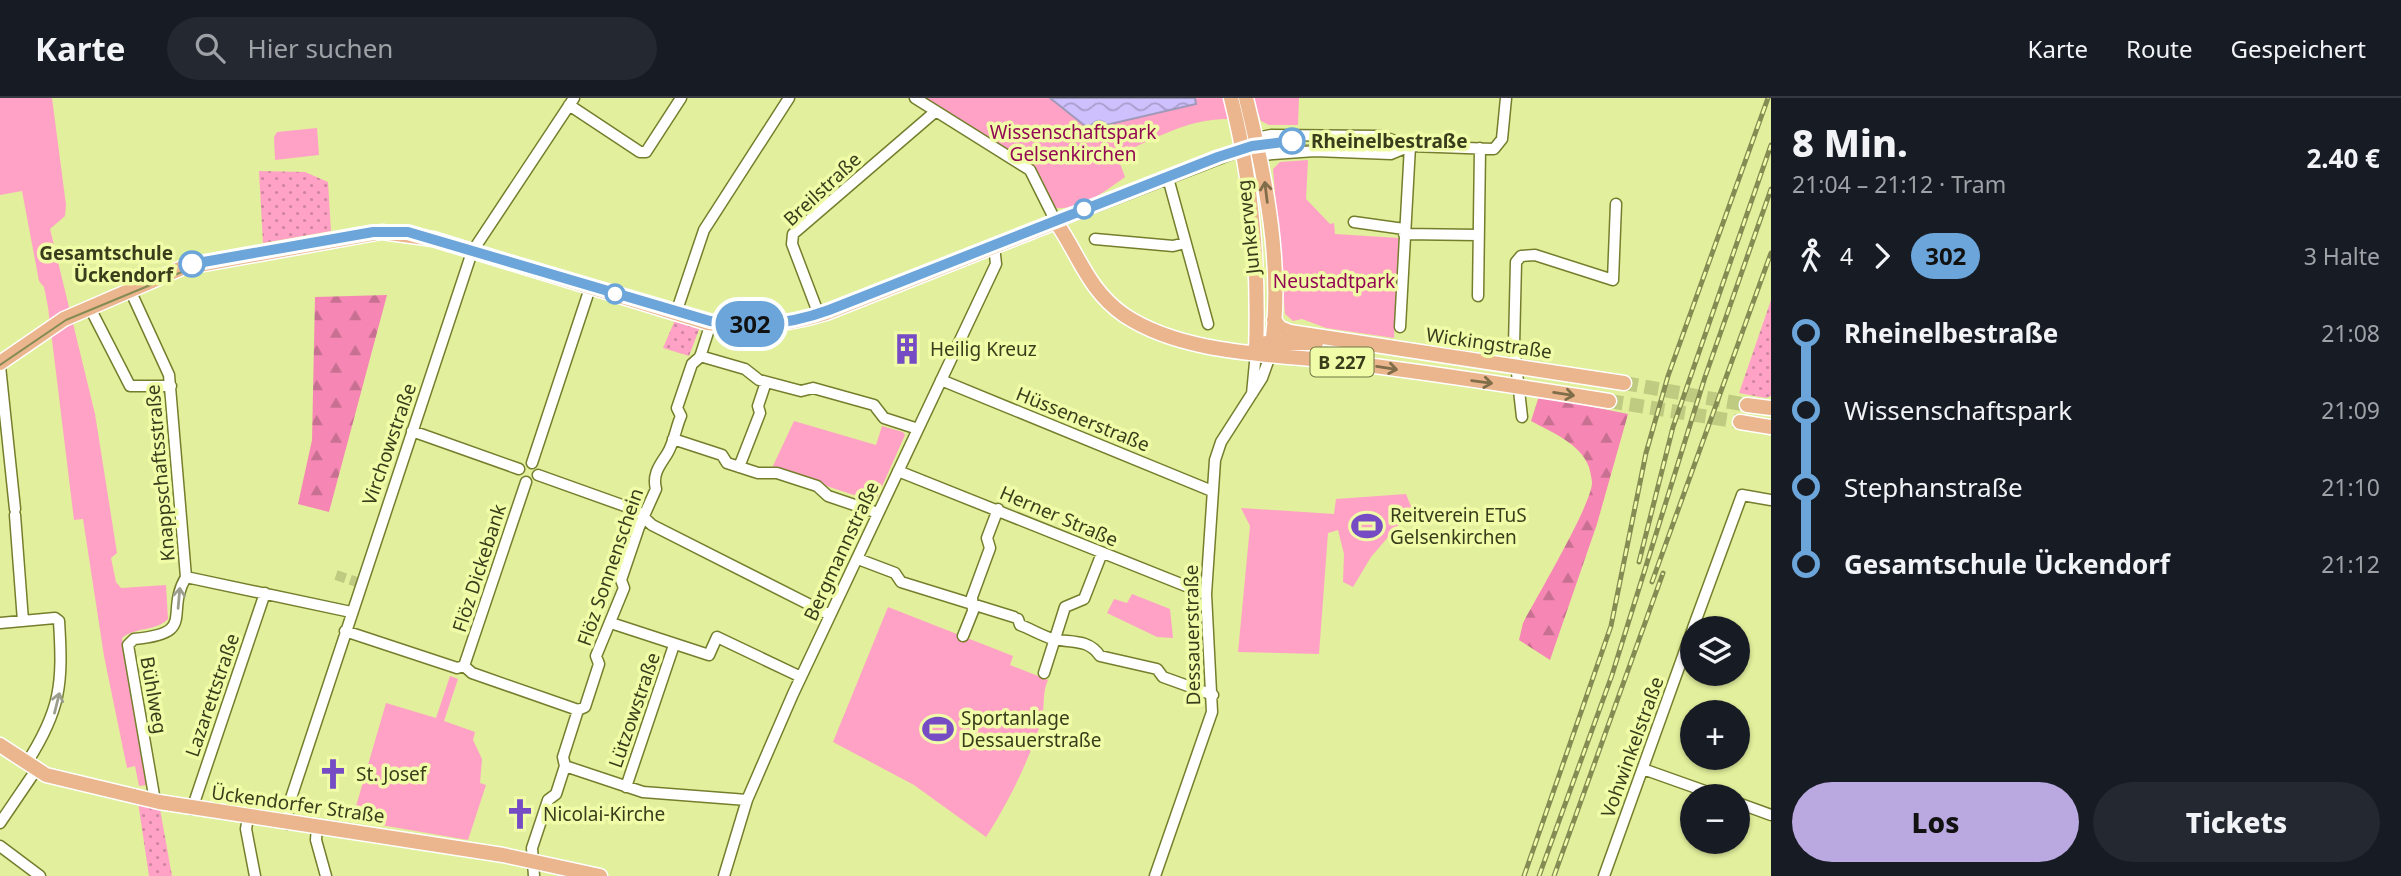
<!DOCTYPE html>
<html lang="de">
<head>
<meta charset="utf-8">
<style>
	body { margin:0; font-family:"Noto Sans",sans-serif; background:#242831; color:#f1f3f6; height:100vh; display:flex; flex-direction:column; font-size:26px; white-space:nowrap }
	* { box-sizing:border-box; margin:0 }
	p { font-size:23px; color:#9ea1a6 }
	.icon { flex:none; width:38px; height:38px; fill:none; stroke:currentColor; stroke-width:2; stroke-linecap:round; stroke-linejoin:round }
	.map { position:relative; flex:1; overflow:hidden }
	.drawer { display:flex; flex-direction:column; background:#171b24; width:630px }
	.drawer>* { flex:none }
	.badge { padding:0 14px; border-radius:23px; font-size:24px; line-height:46px }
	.fabs { position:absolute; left:1680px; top:518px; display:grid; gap:14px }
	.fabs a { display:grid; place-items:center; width:70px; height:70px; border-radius:50%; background:#171b24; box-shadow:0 2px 5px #0004; font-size:35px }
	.map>.badge { position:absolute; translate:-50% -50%; box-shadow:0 0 0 4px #fff }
	.legs { display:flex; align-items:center; gap:10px; height:77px; padding:0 21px; font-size:23px }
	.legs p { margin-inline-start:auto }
	.head { display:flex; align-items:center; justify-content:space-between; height:119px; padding:0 21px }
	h1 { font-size:38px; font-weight:800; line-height:52px }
	.cta { display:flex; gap:14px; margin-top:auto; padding:14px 21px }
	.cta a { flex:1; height:80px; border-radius:42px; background:#baa8e0; color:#111; font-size:28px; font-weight:800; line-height:80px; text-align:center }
	.cta a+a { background:#242831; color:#f1f3f6 }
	ul { padding:0 21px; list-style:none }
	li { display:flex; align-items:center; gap:24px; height:77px; font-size:26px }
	li i { display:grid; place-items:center; width:10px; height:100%; margin:0 9px; background:currentColor }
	li i::after { content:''; width:18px; height:18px; margin:-9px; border:5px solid; border-radius:50%; background:#171b24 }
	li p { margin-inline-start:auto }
	li:first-child i { background:linear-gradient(#0000 50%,currentColor 0) }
	li:last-child i { background:linear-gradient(currentColor 50%,#0000 0) }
	header { display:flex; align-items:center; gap:42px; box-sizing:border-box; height:98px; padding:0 35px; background:#171b24; border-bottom:2px solid #363941 }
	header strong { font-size:33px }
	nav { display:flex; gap:38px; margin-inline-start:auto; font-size:24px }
	.search { width:490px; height:63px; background:#242831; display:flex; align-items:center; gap:18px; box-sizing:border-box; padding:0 24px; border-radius:38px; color:#9ea1a6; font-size:26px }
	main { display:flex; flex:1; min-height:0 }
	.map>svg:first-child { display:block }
	.grass { fill:url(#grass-dots) }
	.forest { fill:url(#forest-firs) }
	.park { fill:#ffa2c6 }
	.water { fill:url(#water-waves); stroke:#a199b9; stroke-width:2 }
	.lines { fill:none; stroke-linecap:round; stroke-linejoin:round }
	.minor-tunnel { stroke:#c0cb82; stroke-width:10; stroke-dasharray:10 5; stroke-linecap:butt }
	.major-tunnel { stroke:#c0cb82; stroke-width:14; stroke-dasharray:14 7; stroke-linecap:butt }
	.minor-casing { stroke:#757e2c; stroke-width:13 }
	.major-casing { stroke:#fff; stroke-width:17 }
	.minor { stroke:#fff; stroke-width:10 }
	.major { stroke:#ebb68e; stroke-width:14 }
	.tram { stroke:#848c54; stroke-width:2 }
	.rail-casing { stroke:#848c54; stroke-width:5 }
	.rail { stroke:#f0fca8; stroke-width:2.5; stroke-dasharray:8; stroke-linecap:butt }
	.oneway { stroke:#806d49 }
	.oneway2 { stroke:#9c9e8d }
	.line-1-casing { stroke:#fff; stroke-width:16 }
	.line-1 { stroke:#6ba5d9; stroke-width:10 }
	.stop-1-dot { fill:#fff; stroke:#6ba5d9; stroke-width:3.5 }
	.labels { text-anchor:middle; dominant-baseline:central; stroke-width:7; stroke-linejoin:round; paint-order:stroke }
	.shield { fill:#f0fca8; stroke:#707645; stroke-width:2 }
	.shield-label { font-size:18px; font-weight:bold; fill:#393d1b }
	.park-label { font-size:19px; fill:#930855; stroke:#f0fca8 }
	.stop-label { font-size:19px; font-weight:bold; fill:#393d1b; stroke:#f0fca8; text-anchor:start }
	.street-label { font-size:19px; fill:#393d1b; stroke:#f0fca8 }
	.poi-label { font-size:19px; fill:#393d1b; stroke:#f0fca8; text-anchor:start }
</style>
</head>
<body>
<header>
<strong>Karte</strong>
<div class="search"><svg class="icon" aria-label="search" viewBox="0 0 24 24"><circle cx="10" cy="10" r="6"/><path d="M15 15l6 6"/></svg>Hier suchen</div>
<nav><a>Karte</a><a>Route</a><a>Gespeichert</a></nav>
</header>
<main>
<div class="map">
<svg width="1771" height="778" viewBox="0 0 1771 778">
	<defs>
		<pattern id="grass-dots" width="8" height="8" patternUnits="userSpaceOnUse" patternTransform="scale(1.75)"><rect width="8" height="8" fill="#ffa2c6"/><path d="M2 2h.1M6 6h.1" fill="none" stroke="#cf85a0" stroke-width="1.8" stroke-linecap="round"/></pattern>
		<pattern id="forest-firs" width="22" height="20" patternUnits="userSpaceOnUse" patternTransform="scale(1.75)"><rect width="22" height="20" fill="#f687b4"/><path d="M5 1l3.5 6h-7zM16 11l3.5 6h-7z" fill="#c87092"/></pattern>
		<pattern id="water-waves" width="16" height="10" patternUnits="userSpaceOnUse" patternTransform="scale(1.75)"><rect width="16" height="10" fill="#cec0fd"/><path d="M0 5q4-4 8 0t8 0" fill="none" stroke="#a89dcc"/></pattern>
	</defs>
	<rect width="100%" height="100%" fill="#e2ef9c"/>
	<path class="grass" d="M 259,73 L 305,74 L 328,84 L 331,133 L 263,145 Z
		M 1771,202 L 1771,298 L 1766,300 L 1739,295 Z
		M 675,222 L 700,229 L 689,258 L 663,250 Z
		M 138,704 L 160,711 L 172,778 L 149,778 Z"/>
	<path class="forest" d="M 387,197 L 329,414 L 298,406 L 312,342 L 315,199 Z
		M 1539,298 L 1628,316 L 1597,426 L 1550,562 L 1519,542 L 1523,525 C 1536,500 1591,408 1592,385 C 1592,381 1590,373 1589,369 C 1580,345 1551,334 1531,323 Z"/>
	<path class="park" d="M 0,0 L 52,0 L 66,107 L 65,118 L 50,131 L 95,316 L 117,455 L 111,460 L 116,484 L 121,490 L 166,487 L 168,521 C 157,533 135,529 122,540 L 147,687 L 139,688 L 135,668 L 127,670 L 104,558 L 83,421 L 74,422 L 48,209 L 44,189 L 39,183 L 22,93 L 0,97 Z
		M 921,0 L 1223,0 L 1228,21 C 1185,21 1154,42 1117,57 L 1125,79 C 1104,94 1080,113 1053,110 L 1042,81 L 1030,65 Z
		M 1252,0 L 1299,0 L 1298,27 L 1269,27 L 1261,23 Z
		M 317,30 L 319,57 L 275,62 L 274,39 L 277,34 Z
		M 1308,62 L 1306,101 L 1330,126 L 1334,125 L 1335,136 L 1399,140 L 1394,240 L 1326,230 L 1302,221 L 1293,223 L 1285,216 L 1273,71 L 1280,64 Z
		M 794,323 L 876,347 L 882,328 L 903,334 L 905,337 L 875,404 L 772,370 Z
		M 1406,396 L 1412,411 L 1371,459 L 1353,489 L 1343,484 L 1344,456 L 1338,432 L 1328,435 L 1319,556 L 1238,554 L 1250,428 L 1241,410 L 1334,416 L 1336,401 Z
		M 1132,496 L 1170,511 L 1173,540 L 1157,539 L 1107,515 L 1114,501 L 1127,505 Z
		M 888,509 L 1013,558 L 1010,567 L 1048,582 C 1042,595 1045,607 1042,620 C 1031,659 1008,705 986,739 L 914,687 L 833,644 Z
		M 450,578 L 458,581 L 444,623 L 475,634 L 473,642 L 482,661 L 480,685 L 486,687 L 468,742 L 352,722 L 386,605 L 436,620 Z"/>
	<path class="water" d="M 1050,0 L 1195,0 L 1196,6 L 1089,31 Z"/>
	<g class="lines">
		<path class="minor-tunnel" d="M 336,477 L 360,485"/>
		<path class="major-tunnel" d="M 1624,285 L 1747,307
			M 1609,303 L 1740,324"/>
		<defs>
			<path id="minor" d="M 915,0 L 1030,72 L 1056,124 L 1242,52 L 1256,40 L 1271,37 L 1380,38 L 1410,48 L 1494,51 L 1502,41 L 1506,0
				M 569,7 L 640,54 L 646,54 L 681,0
				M 1242,52 L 1260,57 L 1315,53 L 1391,56 L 1410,48
				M 1168,80 L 1208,226
				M 1354,124 L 1404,131
				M 1404,136 L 1478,137
				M 1095,141 L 1173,148 L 1185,145
				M 130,192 L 169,277 L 186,479 L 351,514
				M 1478,198 L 1480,50
				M 90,210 L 130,288 L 171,288
				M 676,215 L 704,132 L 789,0
				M 819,217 L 792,146 L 793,136 L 936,13
				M 1400,229 L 1410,48
				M 700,258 L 745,271 L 759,282 L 801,293 L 813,290 L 874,307 L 884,320 L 918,331
				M 0,268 L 15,411
				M 941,282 L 1212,393
				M 1252,296 L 1256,254
				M 1522,319 L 1514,248 L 1516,164 L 1521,158 L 1535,157 L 1613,182 L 1616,106
				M 412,333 L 519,371
				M 673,341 L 722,357 L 727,365 L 758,375 L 777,375 L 817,388 L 828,398 L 878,415
				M 532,365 L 590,190
				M 739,369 L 760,315 L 758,308 L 766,284
				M 898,373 L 1206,496
				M 538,377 L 636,412 L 652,427 L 830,517
				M 15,417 L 23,523
				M 858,461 L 895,475 L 901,484 L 1014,519
				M 1018,521 L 1020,527 C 1031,531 1042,538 1053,541 C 1070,545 1088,540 1100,558 L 1157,571 L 1163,579 L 1213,597
				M 0,525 L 55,520 L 59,523 C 63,586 61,612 26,666
				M 611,525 L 709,557 L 717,539 L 801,579
				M 1693,530 L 1742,397 L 1771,402
				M 345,533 L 457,570 L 464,568 L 472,575 L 578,612
				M 963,538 L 973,513 L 972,499 L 990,450 L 987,440 L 998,411
				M 464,568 L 526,384
				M 1044,575 L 1065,509 L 1084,501 L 1102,455
				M 565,668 L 643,694 L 747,702
				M 1643,671 L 1719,698
				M 626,689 L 674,547
				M 155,703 L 128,547 L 134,541 C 198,535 164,516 186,479
				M 1738,705 L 1771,717
				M 192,711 L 265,495
				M 248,720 L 246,731 L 255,778
				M 0,725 L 36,672
				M 287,726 L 288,709 L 472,154 L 574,0
				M 317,728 L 316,742 L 326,778
				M 0,748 L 40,778
				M 534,778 L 532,750 L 548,702 L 556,696 L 565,668 L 563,659 L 578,612 L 585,609 L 599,566 L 596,558 L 624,490 L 621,482 L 639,429 L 656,391 C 652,376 660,367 667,356 C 674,345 676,329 681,318 L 677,310 L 692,266 L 700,259 L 711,225
				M 724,778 L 747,702 L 793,596 L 996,166 L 994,148
				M 1155,778 L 1212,614 L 1206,496 L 1215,362 L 1221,344 L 1262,280 L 1271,255
				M 1604,778 L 1692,533"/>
			<path id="major" d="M 1231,0 C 1252,82 1259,170 1256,254
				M 1246,0 C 1266,81 1284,172 1271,255
				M 1274,222 L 1280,230 L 1290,234 L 1624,285
				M 1266,245 L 1316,245
				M 0,265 L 64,221 L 182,170 L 382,134 L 433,141 L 708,225 C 748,231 788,227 826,215 L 1056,124 C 1079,157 1088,192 1124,217 C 1185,258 1279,256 1351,265 C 1437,276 1523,289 1609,303
				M 1747,307 L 1771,310
				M 1740,324 L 1771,329
				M 0,647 L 46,677 L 159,704 L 503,757 L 600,778"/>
		</defs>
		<use href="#minor" class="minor-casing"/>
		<use href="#major" class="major-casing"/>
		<use href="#minor" class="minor"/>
		<use href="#major" class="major"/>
		<path class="tram" d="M 0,267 L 66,222 L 189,171 L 384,135 L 426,141 L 714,227 L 778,228 L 824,217 L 1239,55 L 1285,47 L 1389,49"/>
		<defs>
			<path id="rail" d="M 1639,464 L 1673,329 L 1771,47
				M 1652,484 L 1771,155
				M 1524,778 L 1611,528 L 1646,355 L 1668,278 L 1768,0
				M 1539,778 L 1612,577 L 1705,279 L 1771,91
				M 1554,778 L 1663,475"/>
		</defs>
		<use href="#rail" class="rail-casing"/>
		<use href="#rail" class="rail"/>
	</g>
	<defs><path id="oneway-shaft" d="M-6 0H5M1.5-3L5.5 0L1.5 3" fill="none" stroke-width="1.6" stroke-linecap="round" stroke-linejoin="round" transform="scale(1.75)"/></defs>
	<g class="oneway">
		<use href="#oneway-shaft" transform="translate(1266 94) rotate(-97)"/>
		<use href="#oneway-shaft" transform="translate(1387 270) rotate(9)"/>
		<use href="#oneway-shaft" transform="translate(1482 284) rotate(8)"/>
		<use href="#oneway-shaft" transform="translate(1564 296) rotate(9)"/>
	</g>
	<g class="oneway2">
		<use href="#oneway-shaft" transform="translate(179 500) rotate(-85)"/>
		<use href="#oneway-shaft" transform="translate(57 605) rotate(-76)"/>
	</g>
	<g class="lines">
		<defs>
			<path id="line-1" d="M 192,166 L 373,134 L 408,134 L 710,223 C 750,230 791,226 829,212 L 1218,59 L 1252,48 L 1292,43"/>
		</defs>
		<use href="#line-1" class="line-1-casing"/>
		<use href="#line-1" class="line-1"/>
	</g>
	<defs>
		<symbol id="building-bare" viewBox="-9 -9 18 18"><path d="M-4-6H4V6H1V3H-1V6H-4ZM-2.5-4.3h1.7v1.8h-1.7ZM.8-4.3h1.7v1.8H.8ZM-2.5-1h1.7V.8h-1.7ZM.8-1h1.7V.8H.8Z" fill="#764cc5" stroke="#f0fca8" stroke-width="2.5" paint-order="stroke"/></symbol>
		<symbol id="stadium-bare" viewBox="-9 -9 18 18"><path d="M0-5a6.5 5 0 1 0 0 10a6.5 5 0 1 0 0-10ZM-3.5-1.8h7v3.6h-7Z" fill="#764cc5" stroke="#f0fca8" stroke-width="2.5" paint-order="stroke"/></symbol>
		<symbol id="church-bare" viewBox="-9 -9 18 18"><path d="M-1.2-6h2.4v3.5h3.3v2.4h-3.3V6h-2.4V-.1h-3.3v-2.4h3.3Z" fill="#764cc5" stroke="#f0fca8" stroke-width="2.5" paint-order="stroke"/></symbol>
	</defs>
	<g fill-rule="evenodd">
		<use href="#building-bare" x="885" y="229" width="44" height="44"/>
		<use href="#stadium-bare" x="1345" y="406" width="44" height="44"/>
		<use href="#stadium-bare" x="916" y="609" width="44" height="44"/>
		<use href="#church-bare" x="311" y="654" width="44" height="44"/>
		<use href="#church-bare" x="498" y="694" width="44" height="44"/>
	</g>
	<g class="stop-1-dot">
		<circle cx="1292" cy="43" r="12"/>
		<circle cx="1084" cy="111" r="9"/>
		<circle cx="192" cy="166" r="12"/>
		<circle cx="615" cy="196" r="9"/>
	</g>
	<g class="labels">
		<rect class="shield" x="1310.5" y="249.5" width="63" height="29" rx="5"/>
		<g class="shield-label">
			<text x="1342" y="264">B 227</text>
		</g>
		<g class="park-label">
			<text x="1073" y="34">Wissenschaftspark<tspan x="1073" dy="22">Gelsenkirchen</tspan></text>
			<text x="1334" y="183">Neustadtpark</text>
		</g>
		<g class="stop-label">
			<text x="1311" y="43">Rheinelbestraße</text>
			<text x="173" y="155" text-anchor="end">Gesamtschule<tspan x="173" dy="22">Ückendorf</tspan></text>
		</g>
		<g class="street-label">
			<text transform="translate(822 91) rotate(-43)">Breilstraße</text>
			<text transform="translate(1248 129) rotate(-96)">Junkerweg</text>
			<text transform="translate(1489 245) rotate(8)">Wickingstraße</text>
			<text transform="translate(1083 321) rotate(22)">Hüssenerstraße</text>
			<text transform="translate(389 346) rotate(-71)">Virchowstraße</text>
			<text transform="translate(160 375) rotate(-95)">Knappschaftsstraße</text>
			<text transform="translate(1059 418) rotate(23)">Herner Straße</text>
			<text transform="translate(841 453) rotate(-65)">Bergmannstraße</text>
			<text transform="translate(610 469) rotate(-71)">Flöz Sonnenschein</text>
			<text transform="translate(479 470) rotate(-72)">Flöz Dickebank</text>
			<text transform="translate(1192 537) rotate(-91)">Dessauerstraße</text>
			<text transform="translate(154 597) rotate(80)">Bühlweg</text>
			<text transform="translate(212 597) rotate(-71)">Lazarettstraße</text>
			<text transform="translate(634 612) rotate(-71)">Lützowstraße</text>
			<text transform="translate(1632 649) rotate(-70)">Vohwinkelstraße</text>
			<text transform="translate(298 706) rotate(8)">Ückendorfer Straße</text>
		</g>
		<g class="poi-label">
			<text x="930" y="251">Heilig Kreuz</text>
			<text x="1390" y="417">Reitverein ETuS<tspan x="1390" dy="22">Gelsenkirchen</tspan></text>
			<text x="961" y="620">Sportanlage<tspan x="961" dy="22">Dessauerstraße</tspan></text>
			<text x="356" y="676">St. Josef</text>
			<text x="543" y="716">Nicolai-Kirche</text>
		</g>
	</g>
</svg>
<div class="fabs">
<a><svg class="icon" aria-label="layers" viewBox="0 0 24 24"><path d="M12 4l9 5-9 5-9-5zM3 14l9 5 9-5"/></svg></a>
<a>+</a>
<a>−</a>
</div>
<b class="badge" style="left:750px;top:226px;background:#6ba5d9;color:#111">302</b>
</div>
<section class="drawer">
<div class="head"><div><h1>8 Min.</h1><p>21:04 – 21:12 · Tram</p></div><b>2.40 €</b></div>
<div class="legs"><svg class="icon" aria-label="walk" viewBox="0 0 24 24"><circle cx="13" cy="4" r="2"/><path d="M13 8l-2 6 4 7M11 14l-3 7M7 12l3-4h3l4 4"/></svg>4<svg class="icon" aria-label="forward" viewBox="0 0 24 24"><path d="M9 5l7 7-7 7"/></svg><b class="badge" style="background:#6ba5d9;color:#111">302</b><p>3 Halte</p></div>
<ul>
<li><i style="color:#6ba5d9"></i><b>Rheinelbestraße</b><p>21:08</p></li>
<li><i style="color:#6ba5d9"></i><span>Wissenschaftspark</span><p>21:09</p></li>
<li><i style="color:#6ba5d9"></i><span>Stephanstraße</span><p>21:10</p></li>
<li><i style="color:#6ba5d9"></i><b>Gesamtschule Ückendorf</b><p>21:12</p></li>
</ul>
<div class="cta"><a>Los</a><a>Tickets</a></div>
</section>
</main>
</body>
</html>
